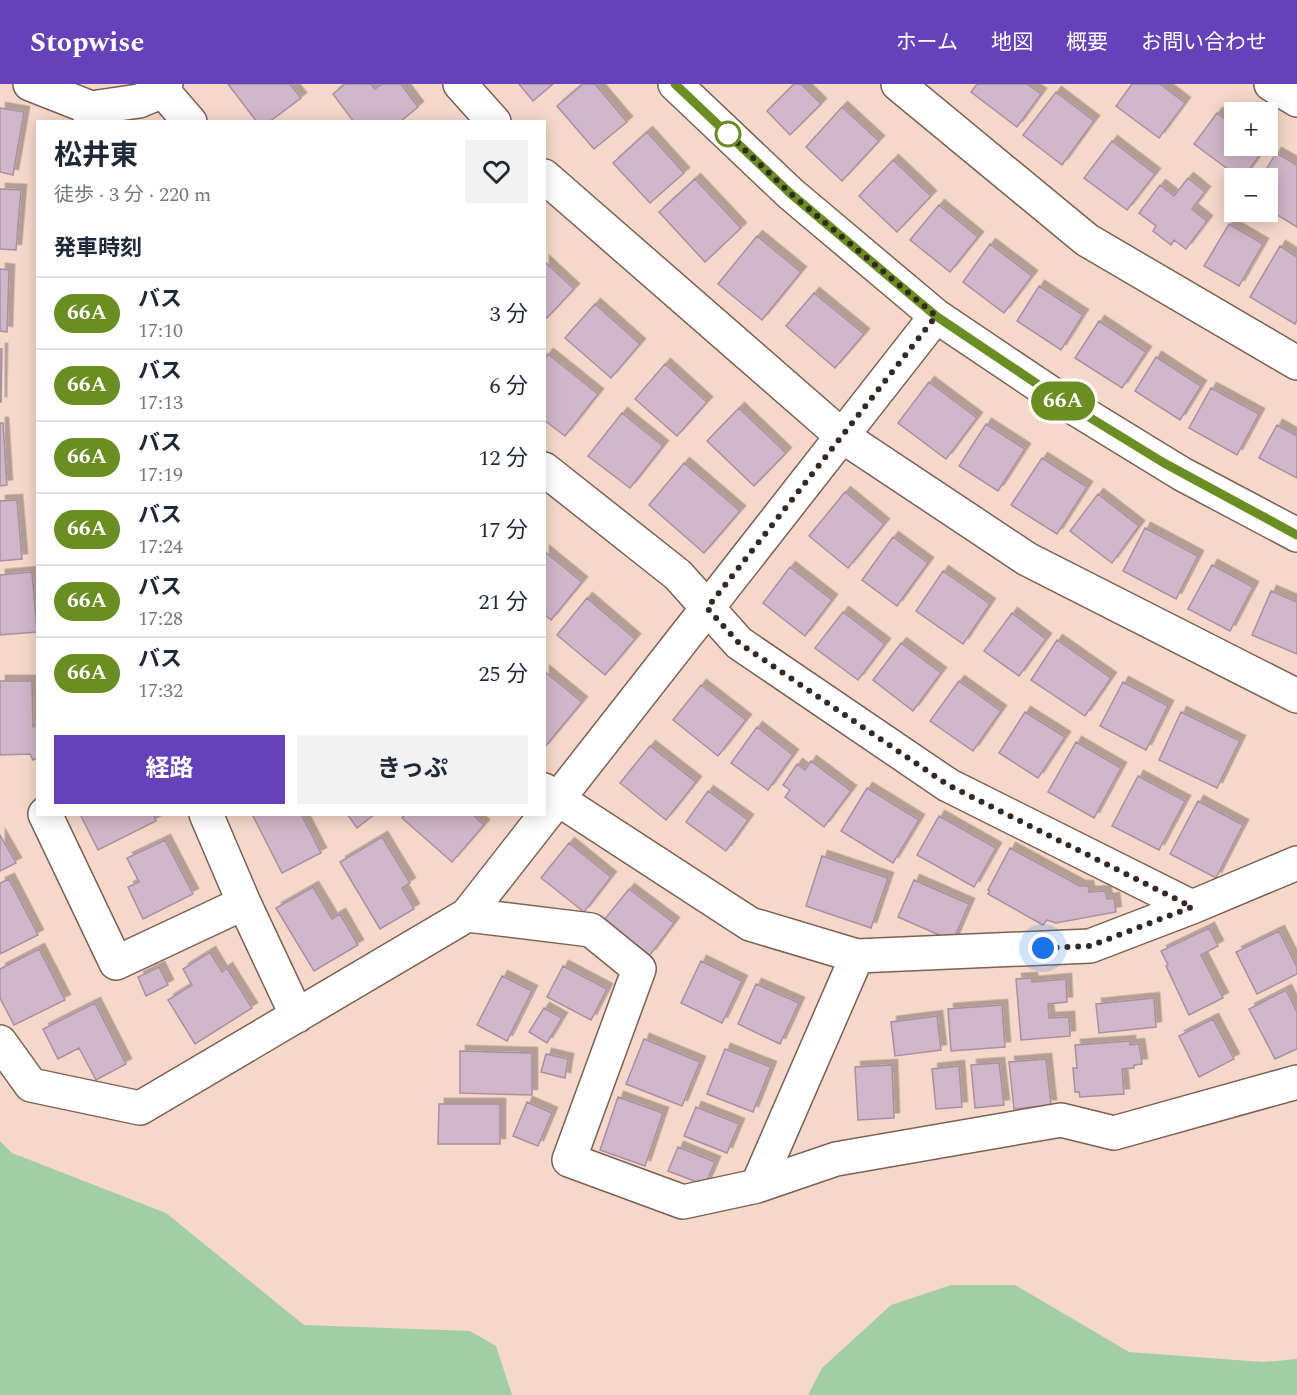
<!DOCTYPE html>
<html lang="ja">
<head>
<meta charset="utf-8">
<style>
	body { margin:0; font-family:Spectral,"Noto Sans JP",serif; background:#f2f2f3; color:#1f2937; height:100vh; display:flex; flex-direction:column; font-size:22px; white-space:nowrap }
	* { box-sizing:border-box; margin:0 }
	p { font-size:20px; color:#747a83 }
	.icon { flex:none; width:33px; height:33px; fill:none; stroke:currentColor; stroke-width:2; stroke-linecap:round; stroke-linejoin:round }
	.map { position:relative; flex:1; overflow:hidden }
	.panel { position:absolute; left:36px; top:36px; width:510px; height:696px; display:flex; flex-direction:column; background:#fff; border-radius:0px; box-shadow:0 3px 15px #0003 }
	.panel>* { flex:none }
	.badge { padding:0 12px; border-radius:20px; font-size:21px; line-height:39px }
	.tools { position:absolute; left:1224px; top:18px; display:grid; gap:12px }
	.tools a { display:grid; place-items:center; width:54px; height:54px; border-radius:0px; background:#fff; box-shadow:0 3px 15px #0003; font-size:30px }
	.you { position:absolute; width:30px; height:30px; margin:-15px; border:4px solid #fff; border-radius:50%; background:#1a73e8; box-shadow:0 0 0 9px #1a73e833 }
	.map>.badge { position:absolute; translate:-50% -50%; box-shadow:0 0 0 3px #fff }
	h2 { padding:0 18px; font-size:22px; line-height:54px }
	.round { display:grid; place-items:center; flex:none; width:63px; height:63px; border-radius:0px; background:#f2f2f3 }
	.head { display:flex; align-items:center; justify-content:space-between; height:102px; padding:0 18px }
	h1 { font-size:28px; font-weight:700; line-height:45px }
	.primary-button { display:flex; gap:12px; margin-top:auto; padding:12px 18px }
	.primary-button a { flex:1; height:69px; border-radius:0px; background:#6541ba; color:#fff; font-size:24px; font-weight:700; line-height:69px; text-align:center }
	.primary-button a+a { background:#f2f2f3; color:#1f2937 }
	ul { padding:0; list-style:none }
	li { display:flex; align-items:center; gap:18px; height:72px; padding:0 18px; border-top:2px solid #e0e1e3 }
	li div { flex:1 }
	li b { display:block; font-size:22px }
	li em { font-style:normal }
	li .badge { min-width:66px; font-weight:700; text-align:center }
	header { display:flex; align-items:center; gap:36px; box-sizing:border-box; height:84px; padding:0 30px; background:#6541ba; color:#fff }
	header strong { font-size:28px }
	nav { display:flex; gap:33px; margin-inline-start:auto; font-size:21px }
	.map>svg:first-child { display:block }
	.green { fill:#a2cea3 }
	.building { fill:#d0b6c8; stroke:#a990a2; stroke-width:1.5; filter:url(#shadow) }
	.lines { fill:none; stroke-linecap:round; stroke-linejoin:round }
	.minor-casing { stroke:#7a6154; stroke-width:36 }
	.minor { stroke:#fff; stroke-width:33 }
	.line-casing { stroke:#fff; stroke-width:14 }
	.line { stroke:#6b8e23; stroke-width:9 }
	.walk { stroke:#342923; stroke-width:6; stroke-dasharray:0 10.8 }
	.stop-dot { fill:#fff; stroke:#6b8e23; stroke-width:3 }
</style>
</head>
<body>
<header>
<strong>Stopwise</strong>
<nav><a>ホーム</a><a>地図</a><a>概要</a><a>お問い合わせ</a></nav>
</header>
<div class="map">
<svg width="1297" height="1311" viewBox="0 0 1297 1311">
	<defs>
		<filter id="shadow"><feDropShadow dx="5.5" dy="-5.5" stdDeviation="0" flood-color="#0004"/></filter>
	</defs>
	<rect width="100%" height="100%" fill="#f5d8c9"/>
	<path class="green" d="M 0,1057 L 12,1069 L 166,1129 L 304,1241 L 470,1247 L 496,1262 L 512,1311 L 0,1311 Z
		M 951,1201 L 1015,1201 L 1129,1268 L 1263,1278 L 1297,1275 L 1297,1311 L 808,1311 L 822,1284 L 891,1221 Z"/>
	<path class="building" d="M 228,0 L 290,0 L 301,14 L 269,38 L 257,38 Z
		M 345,0 L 371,0 L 375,5 L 382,0 L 401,0 L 418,23 L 400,38 L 354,38 L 333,10 Z
		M 519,0 L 553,0 L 533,17 Z
		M 583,0 L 595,0 L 627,38 L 594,65 L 557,22 Z
		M 794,0 L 801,0 L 821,20 L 790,51 L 767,27 Z
		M 977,0 L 1027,0 L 1041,10 L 1017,43 L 971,8 Z
		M 1132,0 L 1160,0 L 1185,19 L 1159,54 L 1116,22 Z
		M 1056,8 L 1094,37 L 1062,81 L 1023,51 Z
		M 842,23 L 879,57 L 842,97 L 806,63 Z
		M 0,24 L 24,28 L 13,91 L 0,88 Z
		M 1217,29 L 1234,42 L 1234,62 L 1260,62 L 1264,65 L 1243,94 L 1240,94 L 1194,60 Z
		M 647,48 L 684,89 L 650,119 L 613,79 Z
		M 1112,57 L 1155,90 L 1127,126 L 1084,94 Z
		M 1276,69 L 1297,81 L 1297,143 L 1268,125 L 1268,94 L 1261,94 Z
		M 893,76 L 931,112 L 897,148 L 859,112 Z
		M 1188,94 L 1205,108 L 1192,125 L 1207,137 L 1186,165 L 1174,156 L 1171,161 L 1153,147 L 1156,142 L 1139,129 L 1160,101 L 1174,112 Z
		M 695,95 L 741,144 L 705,178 L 659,128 Z
		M 0,105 L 21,106 L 16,166 L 0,165 Z
		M 939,121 L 978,153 L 950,188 L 910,156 Z
		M 1229,140 L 1263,160 L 1239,202 L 1204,182 Z
		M 757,152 L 801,188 L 762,236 L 718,200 Z
		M 990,160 L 1032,192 L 1004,229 L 963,198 Z
		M 1280,162 L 1297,173 L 1297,237 L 1295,240 L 1250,213 Z
		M 544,177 L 574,205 L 547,234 L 544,231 Z
		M 0,185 L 9,186 L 7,248 L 0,247 Z
		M 1039,202 L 1083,231 L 1061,266 L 1017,237 Z
		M 814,209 L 864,250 L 835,284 L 786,242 Z
		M 595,220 L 640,260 L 611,294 L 565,254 Z
		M 1099,237 L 1146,268 L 1122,304 L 1075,274 Z
		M 0,265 L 2,265 L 1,318 L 0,318 Z
		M 548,270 L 598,310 L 565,352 L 544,336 L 544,275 Z
		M 1156,273 L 1201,302 L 1180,336 L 1135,307 Z
		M 665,280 L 707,318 L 677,352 L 635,315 Z
		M 929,298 L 977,334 L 946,375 L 898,339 Z
		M 1211,304 L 1259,330 L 1237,371 L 1189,344 Z
		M 739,324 L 786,369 L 754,402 L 707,357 Z
		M 622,329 L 663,362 L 630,404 L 588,372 Z
		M 0,339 L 3,339 L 7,401 L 0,402 Z
		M 986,340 L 1025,365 L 998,407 L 959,382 Z
		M 1277,341 L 1297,352 L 1297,394 L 1259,374 Z
		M 1042,374 L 1087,403 L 1057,450 L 1011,421 Z
		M 684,379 L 740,427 L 704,469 L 649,421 Z
		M 845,408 L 884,440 L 848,484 L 809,452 Z
		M 1098,410 L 1139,442 L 1112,479 L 1070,447 Z
		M 17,416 L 22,475 L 0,477 L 0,417 Z
		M 1145,444 L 1198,472 L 1176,515 L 1123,487 Z
		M 893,453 L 928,479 L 897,522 L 862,496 Z
		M 544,467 L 582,498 L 551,536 L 544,530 Z
		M 1212,481 L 1253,503 L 1230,547 L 1188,525 Z
		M 790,483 L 832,516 L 805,552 L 763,519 Z
		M 943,487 L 990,520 L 963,560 L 916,527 Z
		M 32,488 L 37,548 L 0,551 L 0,491 Z
		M 1271,507 L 1297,518 L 1297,570 L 1252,551 Z
		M 587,514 L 635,555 L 605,591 L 557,551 Z
		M 843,528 L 885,560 L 858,596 L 815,564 Z
		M 1012,529 L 1046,555 L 1019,592 L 984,567 Z
		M 1057,556 L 1111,594 L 1085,632 L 1031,596 Z
		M 901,559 L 941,589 L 913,627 L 873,596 Z
		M 544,587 L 582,618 L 544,664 Z
		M 0,597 L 32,597 L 33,643 L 38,640 L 38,674 L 33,676 L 30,670 L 0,671 Z
		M 959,597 L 1001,627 L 973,667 L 930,637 Z
		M 1123,598 L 1168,622 L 1146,666 L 1100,642 Z
		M 701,601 L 746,636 L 718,672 L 673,636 Z
		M 1025,628 L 1065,653 L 1038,694 L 999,669 Z
		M 1181,628 L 1240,657 L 1217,704 L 1159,676 Z
		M 757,643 L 793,671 L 768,706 L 731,679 Z
		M 1076,658 L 1121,684 L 1094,734 L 1048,708 Z
		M 650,662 L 696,698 L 666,736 L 620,699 Z
		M 811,677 L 851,707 L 824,743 L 785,713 L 790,706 L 783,701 L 797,680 L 805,686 Z
		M 1138,692 L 1185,717 L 1159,766 L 1112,742 Z
		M 867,704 L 919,736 L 893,779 L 841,747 Z
		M 708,707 L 748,736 L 726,767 L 686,738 Z
		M 1198,717 L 1243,741 L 1216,794 L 1170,770 Z
		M 80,730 L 153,730 L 156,737 L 98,766 Z
		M 252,730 L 301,730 L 321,769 L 282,789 Z
		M 347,730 L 375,730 L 357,744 Z
		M 405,730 L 472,730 L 484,741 L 452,778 L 402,734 Z
		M 939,732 L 996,764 L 974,803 L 917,771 Z
		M 0,751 L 16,779 L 0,787 Z
		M 382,753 L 410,799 L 402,804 L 414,825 L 380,845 L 340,778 Z
		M 165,756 L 193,810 L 143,835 L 128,803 L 139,798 L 127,774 Z
		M 569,759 L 611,793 L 584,828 L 541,794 Z
		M 1010,764 L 1080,802 L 1088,802 L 1089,808 L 1105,807 L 1107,815 L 1114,814 L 1116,828 L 1056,839 L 1047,836 L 1043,841 L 988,810 L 990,807 L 988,806 Z
		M 822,772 L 888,794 L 871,844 L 806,822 Z
		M 9,795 L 38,851 L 0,870 L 0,799 Z
		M 914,796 L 969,820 L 953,857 L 898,833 Z
		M 313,803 L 332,835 L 340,830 L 358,861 L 314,887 L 276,824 Z
		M 629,805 L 674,839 L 650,871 L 604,836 Z
		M 1209,844 L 1218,862 L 1201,871 L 1223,914 L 1189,931 L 1166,882 L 1168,881 L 1161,867 Z
		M 1279,847 L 1297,883 L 1297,890 L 1257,910 L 1236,868 Z
		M 39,865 L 65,916 L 14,941 L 0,914 L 0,885 Z
		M 210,868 L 222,888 L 227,884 L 252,924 L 195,960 L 168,916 L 192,901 L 183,885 Z
		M 701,877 L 742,897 L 722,939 L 681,919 Z
		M 563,882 L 607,905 L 591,936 L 547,913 Z
		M 159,883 L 168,901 L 146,912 L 138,893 Z
		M 502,892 L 532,907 L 507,957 L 477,941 Z
		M 1032,894 L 1032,898 L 1066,895 L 1067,918 L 1048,920 L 1049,934 L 1069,933 L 1070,952 L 1021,956 L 1016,895 Z
		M 756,900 L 799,919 L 780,960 L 738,940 Z
		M 1286,906 L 1297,928 L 1297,965 L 1275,975 L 1249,925 Z
		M 1154,914 L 1156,943 L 1099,949 L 1096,920 Z
		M 95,919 L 126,980 L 96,996 L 79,964 L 58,975 L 43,945 Z
		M 1002,921 L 1005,963 L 951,967 L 948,925 Z
		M 544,924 L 562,934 L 547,959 L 529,948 Z
		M 937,932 L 941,966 L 895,972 L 891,938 Z
		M 1213,935 L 1234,975 L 1199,993 L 1179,952 Z
		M 644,955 L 700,978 L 682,1022 L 626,1000 Z
		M 1130,957 L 1130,961 L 1139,960 L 1142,980 L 1134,981 L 1134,984 L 1122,985 L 1124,1010 L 1080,1013 L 1079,1008 L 1075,1008 L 1073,984 L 1077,984 L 1075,961 Z
		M 725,965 L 771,983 L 753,1028 L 707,1010 Z
		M 460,967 L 532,969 L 532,1011 L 460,1009 Z
		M 546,970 L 568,975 L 565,994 L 541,988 Z
		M 1046,975 L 1051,1021 L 1014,1025 L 1009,978 Z
		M 999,979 L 1004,1021 L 975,1024 L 971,981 Z
		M 892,981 L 894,1034 L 858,1036 L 855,983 Z
		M 959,982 L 962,1023 L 936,1025 L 932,985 Z
		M 618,1013 L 663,1029 L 645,1082 L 600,1066 Z
		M 527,1018 L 552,1029 L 538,1062 L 513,1052 Z
		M 439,1020 L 500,1020 L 500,1060 L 438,1060 Z
		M 696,1023 L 739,1040 L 727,1069 L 684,1052 Z
		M 678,1063 L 715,1078 L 705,1101 L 668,1087 Z"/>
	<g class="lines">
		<defs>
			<path id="minor" d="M 30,0 L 91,24
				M 460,0 L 494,38
				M 675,0 L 791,110 L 936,232 L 1058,314 L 1182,390 L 1297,451
				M 898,0 L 1087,156 L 1297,279
				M 1271,0 L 1297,16
				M 163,7 L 190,38
				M 90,38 L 91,24 L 139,17 L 163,7 L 166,0
				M 544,92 L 842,352 L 1027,475 L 1297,612
				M 544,385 L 678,491 L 739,559 L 948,701 L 1192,823
				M 544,706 L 750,840 L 857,872 L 1090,862 L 1192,823 L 1297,779
				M 45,730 L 116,879 L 244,819
				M 206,730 L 244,819 L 297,932
				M 467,831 L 591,846 L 639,885 L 569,1076 L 683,1118 L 757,1102 L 836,1075 L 1061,1036 L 1114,1049 L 1297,998
				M 0,958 L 31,1001 L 140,1024 L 467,831 L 936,232
				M 757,1102 L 857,872"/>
		</defs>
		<use href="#minor" class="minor-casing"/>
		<use href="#minor" class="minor"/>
	</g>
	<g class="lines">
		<defs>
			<path id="line" d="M 675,0 L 791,110 L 936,232 L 1058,314 L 1164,379 L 1297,451"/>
		</defs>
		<use href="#line" class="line-casing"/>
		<use href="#line" class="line"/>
		<path class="walk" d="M 728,50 L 725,47 L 791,110 L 936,232 L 707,524 L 739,559 L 948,701 L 1192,823 L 1090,862 L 1043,864"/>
	</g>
	<circle class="stop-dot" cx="728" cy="50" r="12"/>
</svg>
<div class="tools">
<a>+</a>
<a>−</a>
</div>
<div class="you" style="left:1043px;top:864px"></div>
<b class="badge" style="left:1063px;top:317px;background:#6b8e23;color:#fff">66A</b>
<section class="panel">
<div class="head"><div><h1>松井東</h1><p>徒歩 · 3 分 · 220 m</p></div><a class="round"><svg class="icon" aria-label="heart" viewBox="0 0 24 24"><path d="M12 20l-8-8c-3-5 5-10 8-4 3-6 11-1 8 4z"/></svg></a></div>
<h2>発車時刻</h2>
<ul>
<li><span class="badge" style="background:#6b8e23;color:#fff">66A</span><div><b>バス</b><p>17:10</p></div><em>3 分</em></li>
<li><span class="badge" style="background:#6b8e23;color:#fff">66A</span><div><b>バス</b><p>17:13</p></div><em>6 分</em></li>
<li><span class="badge" style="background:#6b8e23;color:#fff">66A</span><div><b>バス</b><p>17:19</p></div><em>12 分</em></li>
<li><span class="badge" style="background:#6b8e23;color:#fff">66A</span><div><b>バス</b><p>17:24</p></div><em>17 分</em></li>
<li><span class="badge" style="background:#6b8e23;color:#fff">66A</span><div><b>バス</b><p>17:28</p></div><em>21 分</em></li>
<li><span class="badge" style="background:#6b8e23;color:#fff">66A</span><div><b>バス</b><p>17:32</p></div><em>25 分</em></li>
</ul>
<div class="primary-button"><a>経路</a><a>きっぷ</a></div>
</section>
</div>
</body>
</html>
